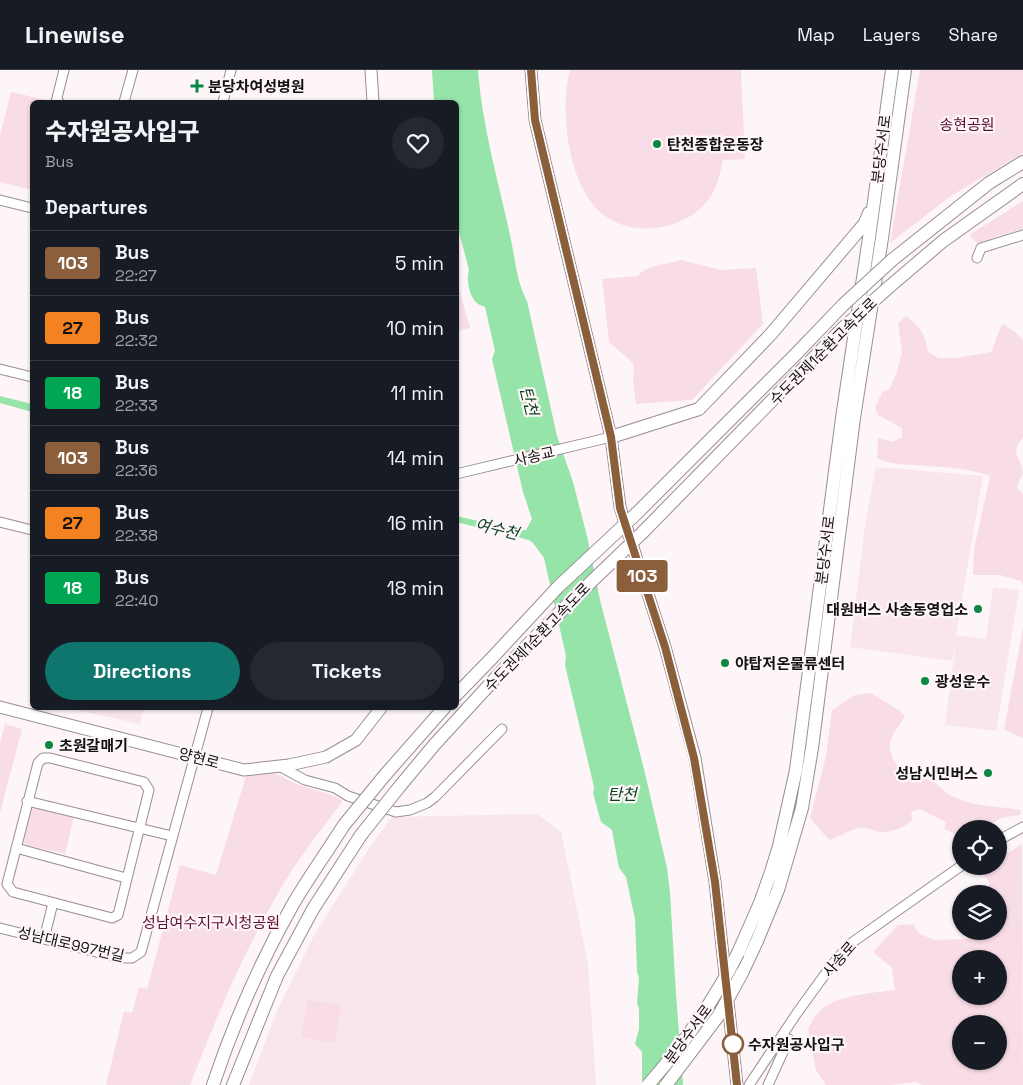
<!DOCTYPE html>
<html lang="en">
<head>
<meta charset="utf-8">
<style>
	body { margin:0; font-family:"Space Grotesk","Noto Sans KR",sans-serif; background:#242831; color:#f1f3f6; height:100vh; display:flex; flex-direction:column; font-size:19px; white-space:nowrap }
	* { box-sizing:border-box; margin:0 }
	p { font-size:16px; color:#9ea1a6 }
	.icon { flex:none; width:28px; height:28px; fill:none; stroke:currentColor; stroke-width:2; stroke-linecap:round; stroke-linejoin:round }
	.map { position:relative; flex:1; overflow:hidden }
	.details { position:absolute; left:30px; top:30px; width:429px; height:610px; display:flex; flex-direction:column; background:#171b24; border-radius:8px; box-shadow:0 1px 4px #0004 }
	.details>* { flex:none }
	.badge { padding:0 10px; border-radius:4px; font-size:18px; line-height:32px }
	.controls { position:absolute; left:952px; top:750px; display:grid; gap:10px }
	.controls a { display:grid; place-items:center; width:55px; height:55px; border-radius:50%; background:#171b24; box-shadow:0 1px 4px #0004; font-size:25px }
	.map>.badge { position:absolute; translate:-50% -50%; box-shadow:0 0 0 2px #fff }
	h2 { padding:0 15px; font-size:19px; line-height:45px }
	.round { display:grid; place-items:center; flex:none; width:52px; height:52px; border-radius:26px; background:#242831 }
	.head { display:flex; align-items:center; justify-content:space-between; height:85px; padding:0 15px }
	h1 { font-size:24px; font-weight:800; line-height:38px }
	.primary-button { display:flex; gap:10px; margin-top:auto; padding:10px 15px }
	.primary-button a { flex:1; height:58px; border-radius:30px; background:#0f766e; color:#fff; font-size:20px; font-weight:800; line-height:58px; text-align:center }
	.primary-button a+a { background:#242831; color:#f1f3f6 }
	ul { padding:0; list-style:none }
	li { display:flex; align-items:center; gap:15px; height:65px; padding:0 15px; border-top:1px solid #363941 }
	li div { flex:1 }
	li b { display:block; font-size:19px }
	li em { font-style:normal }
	li .badge { min-width:55px; font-weight:700; text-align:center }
	header { display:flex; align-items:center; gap:30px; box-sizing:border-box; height:70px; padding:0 25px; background:#171b24; border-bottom:1px solid #363941 }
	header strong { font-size:24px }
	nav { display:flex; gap:28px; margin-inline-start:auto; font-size:18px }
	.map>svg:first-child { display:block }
	.built { fill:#f9e6ec }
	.green { fill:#f9dde6; fill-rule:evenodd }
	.water { fill:#96e4a9 }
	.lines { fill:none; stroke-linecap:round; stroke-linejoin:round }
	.minor-casing { stroke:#988e92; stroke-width:11 }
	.major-casing { stroke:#988e92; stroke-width:13 }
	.highway-casing { stroke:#988e92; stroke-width:14 }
	.minor { stroke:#fff; stroke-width:9 }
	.major { stroke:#fff; stroke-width:11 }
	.highway { stroke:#fff; stroke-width:12 }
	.highway-bridge-casing { stroke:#988e92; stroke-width:14; stroke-linecap:butt }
	.highway-bridge { stroke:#fff; stroke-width:12 }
	.line-casing { stroke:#fff; stroke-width:11 }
	.line { stroke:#8b5e3c; stroke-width:8 }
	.poi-dot { fill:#0c8742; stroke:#fef5f8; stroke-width:2 }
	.stop-dot { fill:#fff; stroke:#8b5e3c; stroke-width:2.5 }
	.labels { text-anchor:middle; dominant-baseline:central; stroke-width:4.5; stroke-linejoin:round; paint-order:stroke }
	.poi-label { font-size:15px; font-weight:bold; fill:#141112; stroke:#fef5f8; text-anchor:start }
	.park-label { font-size:15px; fill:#5c0f35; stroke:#fef5f8 }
	.street-label { font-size:15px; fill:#141112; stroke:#fef5f8 }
	.stop-label { font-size:15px; font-weight:bold; fill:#141112; stroke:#fef5f8; text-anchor:start }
	.water-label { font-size:16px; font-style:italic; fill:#094420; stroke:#fef5f8 }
</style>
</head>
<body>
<header>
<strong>Linewise</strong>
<nav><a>Map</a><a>Layers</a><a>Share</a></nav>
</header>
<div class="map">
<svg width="1023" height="1015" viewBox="0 0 1023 1015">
	<rect width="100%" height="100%" fill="#fef5f8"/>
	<path class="built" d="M 876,397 L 983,406 L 956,565 L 986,569 L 993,517 L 1019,520 L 996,661 L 945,655 L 956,571 L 952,591 L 850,577 L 866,448 Z
		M 67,638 L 144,638 L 140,654 Z
		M 537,744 L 561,762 L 588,893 L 596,1015 L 249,1015 L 276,943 L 314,865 L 370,777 L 392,747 Z"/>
	<path class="green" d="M 570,0 L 741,0 L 745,89 L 723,90 C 720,102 718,115 711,126 C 690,159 637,169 605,146 C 568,120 559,41 570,0 Z
		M 920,0 L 1023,0 L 1023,83 L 951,126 L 890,173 Z
		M 11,22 L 54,32 L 32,32 L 32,120 L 0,112 L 0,66 Z
		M 1023,131 L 1023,159 L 998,166 L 978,174 L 969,165 Z
		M 681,190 L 721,200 L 756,198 L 763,254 L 692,330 L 636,334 L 633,311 L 634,294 L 609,272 L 602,209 L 637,206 L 643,201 L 652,197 Z
		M 456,208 L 470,258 L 458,261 L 456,255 Z
		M 906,246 C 920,256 926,265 928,282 L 939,288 L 955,288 L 991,282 C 996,273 996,263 1003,254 L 1015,262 L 1023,270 L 1023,368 C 1008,385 1023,388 1023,404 L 1020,408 L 1017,418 L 1023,424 L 1023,515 L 1021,511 L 1000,505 L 973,505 L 974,479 L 990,406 C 970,399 948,397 927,396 C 910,394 892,396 877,388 L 878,368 L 892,372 L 902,367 L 902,358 L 878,345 L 875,337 L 883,321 L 889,320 L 897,302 L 902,282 L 898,253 Z
		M 1023,557 L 1023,668 L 1004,660 Z
		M 871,623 L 900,641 L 905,646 C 900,657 889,665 890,677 C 891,691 900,701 912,706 C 918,708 925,708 931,711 C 939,714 943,721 950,725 C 971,737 998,736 1021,740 L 1020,745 L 1001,748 L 985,759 L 961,759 L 961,772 L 953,763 L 944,759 L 946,752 L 919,739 L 911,742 L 912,750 C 906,757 888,764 879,762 C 872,760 866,757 859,758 C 850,760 839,767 829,770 L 810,748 L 826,686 L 832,640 L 855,625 Z
		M 5,654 L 22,659 L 0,743 L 0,674 Z
		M 272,703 C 280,705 286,709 294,713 C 310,720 328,721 343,731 C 324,756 305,780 289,805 C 248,871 218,943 190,1015 L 106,1015 L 124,941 L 132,943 L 139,917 L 147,919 L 180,795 L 216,805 L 246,706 Z
		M 36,738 L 74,747 L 65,784 L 26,775 L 23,770 L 30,740 Z
		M 1022,774 L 1023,1015 L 922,1015 L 916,1012 L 891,1015 L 826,1015 L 816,1000 L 808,959 C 811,954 814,946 819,942 C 834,925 873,923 895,920 L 892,898 L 873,882 L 898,855 L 913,854 L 920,864 L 934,870 L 971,869 L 984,861 L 999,861 L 999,824 L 989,824 L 989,812 L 981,800 L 987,796 L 999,796 L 999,789 ZM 961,889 L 999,889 L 999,926 L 961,926 ZM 961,954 L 999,954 L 999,991 L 961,991 Z
		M 308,930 L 342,935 L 334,973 L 301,967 Z"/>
	<path class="water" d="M 432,0 L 478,0 C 482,56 498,110 510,165 C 515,186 516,211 527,231 L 557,366 L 573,412 L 587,466 L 600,530 L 644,699 L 667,798 L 670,822 L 676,924 L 683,1015 L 642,1015 L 642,982 L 635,974 L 639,959 L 639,939 L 637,933 L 639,908 L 637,902 L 635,849 L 626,807 L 619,798 L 612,760 L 601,752 L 593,723 L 594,717 L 565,595 L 566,586 L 544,488 L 533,473 L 529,470 L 456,452 L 456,446 L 518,460 L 526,460 L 532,449 L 523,422 L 492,289 L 495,281 L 485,237 C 483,236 480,235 478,234 C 469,227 466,209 469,200 L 456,150 L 456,32 L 434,32 Z
		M 0,326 L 32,334 L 32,342 L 0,333 Z"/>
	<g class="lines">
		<defs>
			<path id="minor" d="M 59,32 L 56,32 L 64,0
				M 124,32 L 133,0
				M 223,32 L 231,0
				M 0,130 L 32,138
				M 977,188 L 981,178 L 1023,165
				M 0,299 L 32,307
				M 456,404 L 611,367
				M 0,452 L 32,460
				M 43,688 L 50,688 L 144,712 L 149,720 L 118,845 L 112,848 L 13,822 L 7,814 L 38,693 Z
				M 279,696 L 305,710 L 335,718 L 348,726 L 396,742 L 410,740 L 427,733 L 435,727 L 502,659
				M 27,731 L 172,766
				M 999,770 L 1023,757
				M 16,778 L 126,808
				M 0,858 L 120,888 L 132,888 L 141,882 L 208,638
				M 44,869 L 53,833
				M 749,1015 L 797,943 L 831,896 L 850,874 L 961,796
				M 768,1015 L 789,969"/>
			<path id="major" d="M 371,0 L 373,32
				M 531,0 L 535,50 L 611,367 L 620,437 L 665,577 L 695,688 L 715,812 L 737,1015
				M 0,637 L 244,700 L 289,695 L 326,687 L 356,670 L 381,638"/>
			<path id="highway" d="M 892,190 L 989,113 L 1023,92
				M 889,217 L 943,171 L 1023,114
				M 611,367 L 699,339 L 771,264 L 855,165 L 865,153 L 869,143
				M 637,443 L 796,284 L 843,235
				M 642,463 L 842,259
				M 456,625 L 492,588
				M 385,705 L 444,638
				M 400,716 L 435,674 L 502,601
				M 738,883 L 760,833 L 771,802 L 779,776 L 796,700 L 842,348 L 869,168 L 892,0
				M 742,903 L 757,871 L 778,820 L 802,738 L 812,678 L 854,348 L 882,168 L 905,0
				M 213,1015 C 233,955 261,891 292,836 C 308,808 327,782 344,755
				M 233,1015 L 277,906 L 313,839 L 361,765"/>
		</defs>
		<use href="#minor" class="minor-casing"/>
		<use href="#major" class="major-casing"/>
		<use href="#highway" class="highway-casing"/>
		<use href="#minor" class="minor"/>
		<use href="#major" class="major"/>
		<use href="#highway" class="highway"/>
		<defs>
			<path id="highway-bridge" d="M 843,235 L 892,190
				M 842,259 L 889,217
				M 492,588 L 558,517 L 637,443
				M 502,601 L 565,537 L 642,463
				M 344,755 L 385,705
				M 361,765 L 400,716
				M 648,1015 C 684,974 714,931 738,883
				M 666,1015 L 719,945 L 742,903"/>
		</defs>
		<use href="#highway-bridge" class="highway-bridge-casing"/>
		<use href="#highway-bridge" class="highway-bridge"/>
	</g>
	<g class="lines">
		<defs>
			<path id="line" d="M 531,0 L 535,50 L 611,367 L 620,438 L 665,577 L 694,688 L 715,812 L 737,1015"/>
		</defs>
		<use href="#line" class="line-casing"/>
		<use href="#line" class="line"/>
	</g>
	<g class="poi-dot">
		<path d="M194.5 8.5h5v5h5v5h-5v5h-5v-5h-5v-5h5z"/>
		<circle cx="657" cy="74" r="5"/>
		<circle cx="978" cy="539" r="5"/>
		<circle cx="725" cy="593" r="5"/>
		<circle cx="925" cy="611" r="5"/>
		<circle cx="49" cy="675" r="5"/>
		<circle cx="988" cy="703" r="5"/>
	</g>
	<circle class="stop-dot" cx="733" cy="974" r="10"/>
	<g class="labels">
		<g class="poi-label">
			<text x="208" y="16">분당차여성병원</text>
			<text x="667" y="74">탄천종합운동장</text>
			<text x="968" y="539" text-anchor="end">대원버스 사송동영업소</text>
			<text x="735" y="593">야탑저온물류센터</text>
			<text x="935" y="611">광성운수</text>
			<text x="59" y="675">초원갈매기</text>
			<text x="978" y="703" text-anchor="end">성남시민버스</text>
		</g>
		<g class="park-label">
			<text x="967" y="54">송현공원</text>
			<text x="211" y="852">성남여수지구시청공원</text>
		</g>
		<g class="street-label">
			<text transform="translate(881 79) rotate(-83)">분당수서로</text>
			<text transform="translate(823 281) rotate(-45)">수도권제1순환고속도로</text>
			<text transform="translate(534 386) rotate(-13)">사송교</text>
			<text transform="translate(825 480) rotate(-83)">분당수서로</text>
			<text transform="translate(537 567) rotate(-46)">수도권제1순환고속도로</text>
			<text transform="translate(199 688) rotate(15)">양현로</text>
			<text transform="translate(71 874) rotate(13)">성남대로997번길</text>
			<text transform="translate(839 889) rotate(-49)">사송로</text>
			<text transform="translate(688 964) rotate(-54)">분당수서로</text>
		</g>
		<g class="stop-label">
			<text x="748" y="974">수자원공사입구</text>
		</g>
		<g class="water-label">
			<text transform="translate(529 331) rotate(76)">탄천</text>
			<text transform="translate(497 459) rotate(14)">여수천</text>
			<text x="622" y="724">탄천</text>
		</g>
	</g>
</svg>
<div class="controls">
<a><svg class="icon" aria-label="locate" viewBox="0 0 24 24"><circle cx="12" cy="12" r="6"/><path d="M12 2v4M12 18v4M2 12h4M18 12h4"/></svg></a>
<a><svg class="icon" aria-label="layers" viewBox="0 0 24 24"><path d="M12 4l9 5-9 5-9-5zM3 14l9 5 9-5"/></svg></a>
<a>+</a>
<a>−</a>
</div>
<b class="badge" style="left:642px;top:506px;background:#8b5e3c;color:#fff">103</b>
<section class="details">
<div class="head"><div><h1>수자원공사입구</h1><p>Bus</p></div><a class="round"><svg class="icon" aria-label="heart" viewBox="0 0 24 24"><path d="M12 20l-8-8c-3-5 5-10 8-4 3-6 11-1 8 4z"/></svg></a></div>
<h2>Departures</h2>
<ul>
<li><span class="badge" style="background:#8b5e3c;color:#fff">103</span><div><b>Bus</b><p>22:27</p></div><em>5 min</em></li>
<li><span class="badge" style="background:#f58220;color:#111">27</span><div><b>Bus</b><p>22:32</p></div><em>10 min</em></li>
<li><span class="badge" style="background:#00a651;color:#fff">18</span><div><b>Bus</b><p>22:33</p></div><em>11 min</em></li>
<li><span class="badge" style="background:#8b5e3c;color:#fff">103</span><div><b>Bus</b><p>22:36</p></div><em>14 min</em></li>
<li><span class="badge" style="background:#f58220;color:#111">27</span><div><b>Bus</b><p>22:38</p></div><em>16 min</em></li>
<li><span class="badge" style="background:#00a651;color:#fff">18</span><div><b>Bus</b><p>22:40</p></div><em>18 min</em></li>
</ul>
<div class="primary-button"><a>Directions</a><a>Tickets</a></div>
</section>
</div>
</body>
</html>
